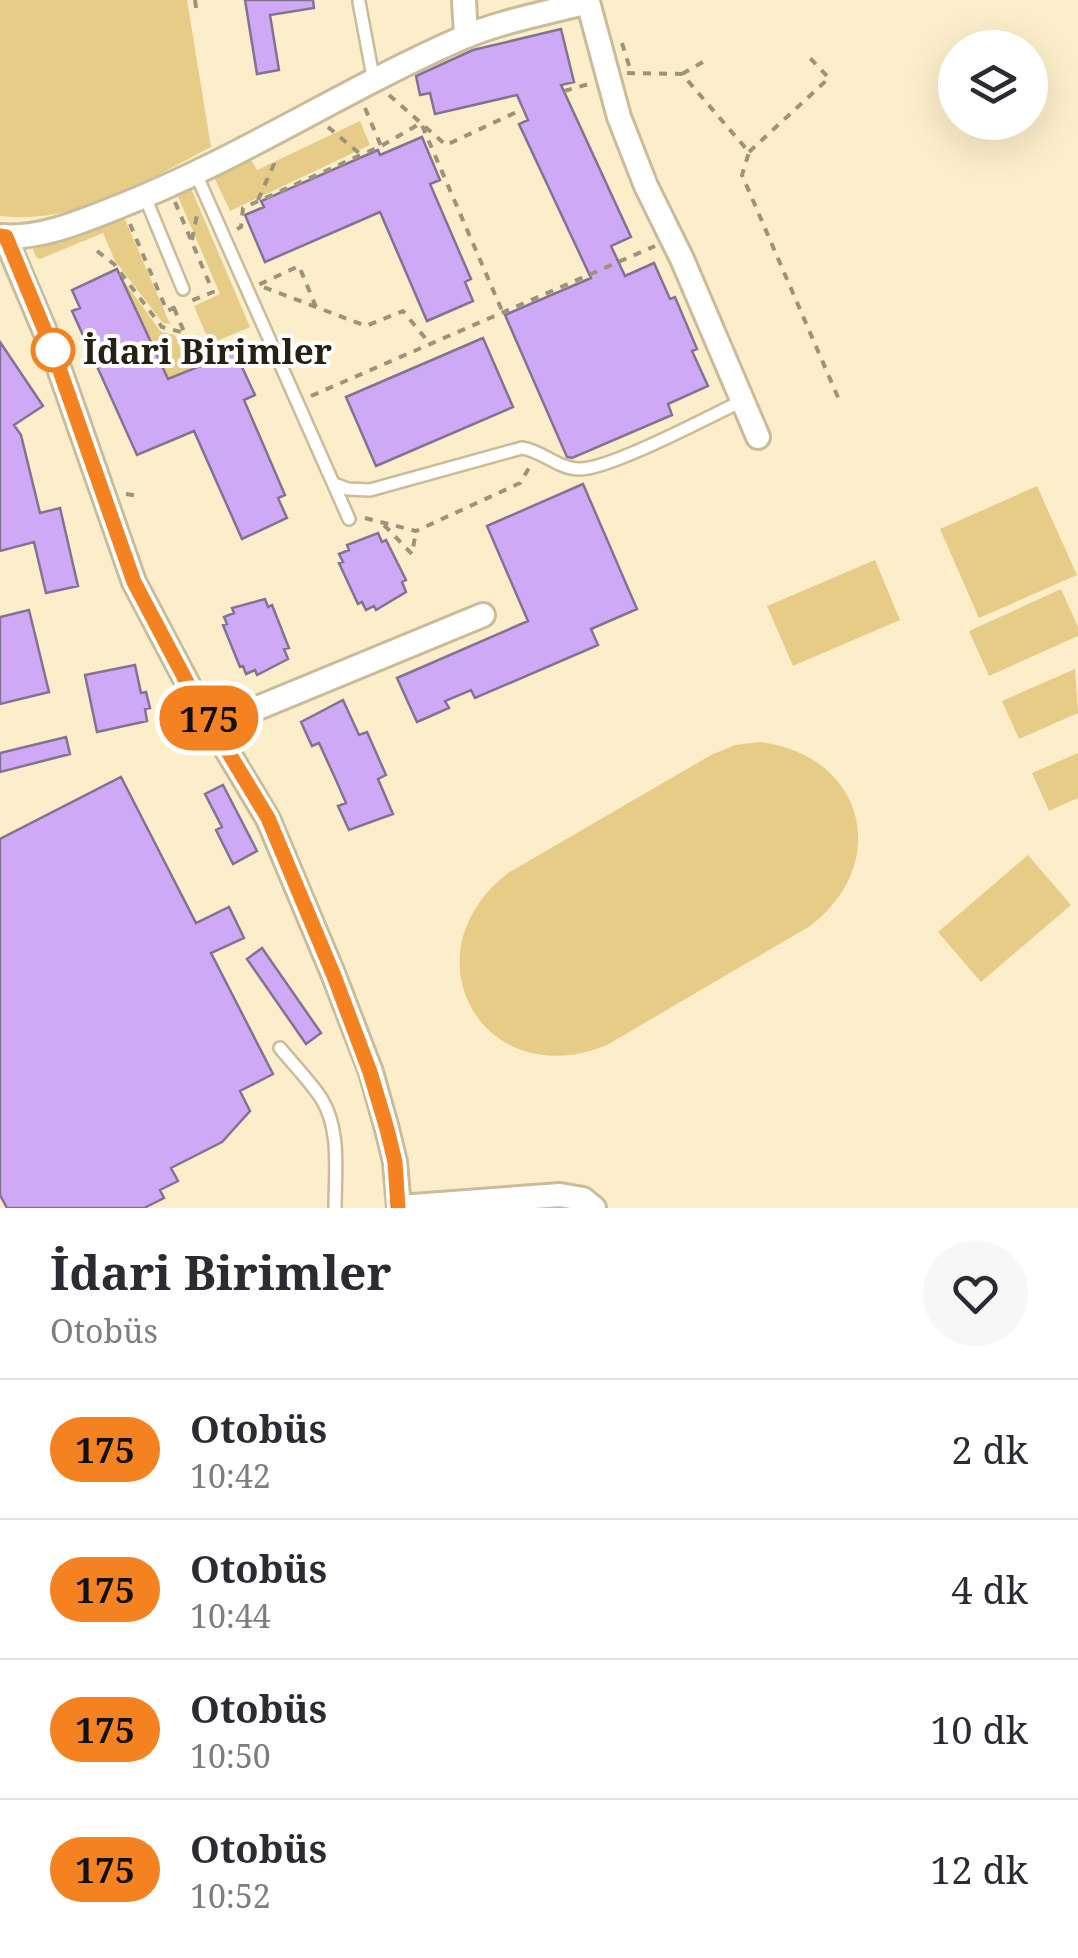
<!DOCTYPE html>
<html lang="tr">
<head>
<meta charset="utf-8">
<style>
	body { margin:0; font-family:"Noto Serif",serif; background:#f7f7f7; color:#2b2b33; height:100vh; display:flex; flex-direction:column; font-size:38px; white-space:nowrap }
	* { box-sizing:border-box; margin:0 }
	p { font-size:32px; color:#7c7c81 }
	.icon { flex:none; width:55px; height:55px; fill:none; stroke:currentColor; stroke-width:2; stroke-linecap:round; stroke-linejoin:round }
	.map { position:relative; height:1208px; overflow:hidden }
	.drawer { display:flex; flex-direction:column; background:#fff; flex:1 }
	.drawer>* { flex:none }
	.badge { padding:0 20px; border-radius:32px; font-size:35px; line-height:65px }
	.controls { position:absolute; left:938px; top:30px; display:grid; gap:20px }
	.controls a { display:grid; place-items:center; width:110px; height:110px; border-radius:50%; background:#fff; box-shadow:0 10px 40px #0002; font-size:50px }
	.map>.badge { position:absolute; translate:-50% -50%; box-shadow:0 0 0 5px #fff }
	.round { display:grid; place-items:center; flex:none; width:105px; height:105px; border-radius:52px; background:#f7f7f7 }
	.overview { display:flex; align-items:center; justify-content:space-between; height:170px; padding:0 50px }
	h1 { font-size:48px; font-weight:700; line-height:75px }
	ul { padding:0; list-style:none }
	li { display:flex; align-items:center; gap:30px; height:140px; padding:0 50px; border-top:2px solid #e1e1e2 }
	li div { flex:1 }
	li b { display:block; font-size:38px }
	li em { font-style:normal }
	li .badge { min-width:110px; font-weight:700; text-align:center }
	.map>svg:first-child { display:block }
	.green { fill:#e7cc88 }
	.building { fill:#cfa9f5; stroke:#827392; stroke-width:2.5 }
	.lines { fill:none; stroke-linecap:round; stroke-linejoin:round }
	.service-casing { stroke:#cabc99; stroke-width:16 }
	.minor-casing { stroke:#cabc99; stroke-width:28 }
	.path { stroke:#9e9379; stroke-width:4; stroke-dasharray:8 8; stroke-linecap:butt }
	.service { stroke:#fff; stroke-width:11 }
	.minor { stroke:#fff; stroke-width:22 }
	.line-casing { stroke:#fff; stroke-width:22 }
	.line { stroke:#f58220; stroke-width:15 }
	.stop-dot { fill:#fff; stroke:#f58220; stroke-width:5 }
	.labels { text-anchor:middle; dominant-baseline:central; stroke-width:8; stroke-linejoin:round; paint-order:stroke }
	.stop-label { font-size:35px; font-weight:bold; fill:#272114; stroke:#fff; text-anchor:start }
</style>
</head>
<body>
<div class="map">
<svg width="1078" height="1208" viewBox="0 0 1078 1208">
	<rect width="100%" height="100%" fill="#fceeca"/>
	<path class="green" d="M 0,0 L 187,0 L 211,147 C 143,182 79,225 0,216 Z
		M 360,121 L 370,145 L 230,211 L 213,175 L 250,158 L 257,170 Z
		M 190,186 L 250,327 L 210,344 L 194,306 L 220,294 L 176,192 Z
		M 124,217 L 170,324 L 163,323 L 115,261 L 103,233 L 40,259 L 36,257 L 33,249 L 35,247 Z
		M 118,273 L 161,332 L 175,335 L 190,370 L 168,379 Z
		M 1037,486 L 1077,575 L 979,618 L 940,529 Z
		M 875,560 L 900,620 L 793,666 L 767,606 Z
		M 1061,589 L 1078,627 L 1078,636 L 989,676 L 969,631 Z
		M 1075,669 L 1078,713 L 1019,739 L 1002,701 Z
		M 760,742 C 864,755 893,862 810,926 L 607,1045 C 484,1096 403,955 508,873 L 711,755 L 735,745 Z
		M 1078,753 L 1078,798 L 1049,811 L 1032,773 Z
		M 1028,855 L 1071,905 L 981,982 L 938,932 Z"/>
	<path class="building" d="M 245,0 L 313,0 L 314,8 L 270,15 L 279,70 L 257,74 Z
		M 561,29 L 574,82 L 561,85 L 631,237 L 611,246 L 625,276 L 654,263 L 670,299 L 675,297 L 697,349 L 692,351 L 708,386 L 668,404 L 672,415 L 572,458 L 567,457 L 505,315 L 591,278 L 519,124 L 528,120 L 517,95 L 435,114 L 430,93 L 420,95 L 416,76 L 473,50 Z
		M 422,137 L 440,180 L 430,184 L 471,279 L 465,282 L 473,301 L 427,321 L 380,212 L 265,262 L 245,215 L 264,207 L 261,201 L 378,150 L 380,155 Z
		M 117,269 L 168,379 L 235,352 L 255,395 L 244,400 L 285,495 L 278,498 L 287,518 L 242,539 L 194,431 L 137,455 L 72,311 L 80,308 L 72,290 Z
		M 483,338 L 513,407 L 376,466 L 346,397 Z
		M 0,342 L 43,406 L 14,425 L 21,435 L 40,513 L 60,508 L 78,586 L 46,593 L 34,542 L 0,551 Z
		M 583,484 L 637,609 L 591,629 L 598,645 L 475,698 L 471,690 L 445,701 L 449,708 L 417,722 L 397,678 L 528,621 L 487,526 Z
		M 378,533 L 382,542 L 386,540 L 406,580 L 402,582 L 406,592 L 376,610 L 374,606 L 366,610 L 362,602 L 358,604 L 345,576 L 339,563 L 343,562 L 339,554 L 349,550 L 347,545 Z
		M 265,599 L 268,607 L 272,605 L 289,648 L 284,649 L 288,659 L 257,675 L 255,670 L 246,674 L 243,666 L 240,667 L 223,625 L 227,624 L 224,617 L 234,613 L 232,608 Z
		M 29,610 L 49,692 L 0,704 L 0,617 Z
		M 135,665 L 141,693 L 146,692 L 150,708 L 145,709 L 147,721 L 97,732 L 85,675 Z
		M 343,700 L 359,735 L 367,732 L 386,775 L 378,779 L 393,814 L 349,830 L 338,806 L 346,803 L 336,780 L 319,743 L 312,746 L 301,722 Z
		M 66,737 L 70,754 L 0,772 L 0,753 Z
		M 121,777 L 196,923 L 229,907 L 244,938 L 211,953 L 273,1074 L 240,1091 L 250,1111 L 222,1142 L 171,1168 L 178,1181 L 160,1190 L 164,1198 L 144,1208 L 7,1208 L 0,1195 L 0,839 Z
		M 223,785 L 257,851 L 233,864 L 216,830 L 222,827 L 205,794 Z
		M 262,948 L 321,1033 L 306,1044 L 247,959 Z"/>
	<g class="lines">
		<defs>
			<path id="service" d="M 359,2 L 374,82
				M 196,174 L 349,519
				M 145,197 L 183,289
				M 334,484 L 348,489 L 370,490 L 522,448 C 543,451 558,469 579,469 C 609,470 710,416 742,401
				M 280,1048 C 293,1064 309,1080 321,1098 C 341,1129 335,1172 335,1208"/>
			<path id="minor" d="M 464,0 L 466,36
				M 0,236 C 38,240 83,221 118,207 C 238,160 345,89 462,38 C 501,21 547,13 588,2 L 619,117 L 646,186 L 682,259 L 758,437
				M 5,237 L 52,348 L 134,582 L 192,692 L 268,819 L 334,976 L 371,1072 L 387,1129 L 395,1162 L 399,1208
				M 214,726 L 483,615
				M 399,1207 L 560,1195 L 583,1199 L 594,1208"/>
		</defs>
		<use href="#service" class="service-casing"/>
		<use href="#minor" class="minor-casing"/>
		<path class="path" d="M 195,0 L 197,15
			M 622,43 L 631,72
			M 627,73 L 682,74 L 749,152 L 742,175 L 840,402
			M 682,74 L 703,62
			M 564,91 L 589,84
			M 389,95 L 446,145 L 523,109
			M 365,108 L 381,146
			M 328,127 L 359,153
			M 749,152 L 829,78 L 808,56
			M 258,200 L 274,164 L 271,159
			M 175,202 L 213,292 L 191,301
			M 130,224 L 167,311 L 182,304
			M 237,229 L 241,227 L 243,208 L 381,146 L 421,123 L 503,313
			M 192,240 L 197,215
			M 97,251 L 114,264 L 162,327 L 185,333
			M 316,307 L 299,266 L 258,285 L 366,326 L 403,311 L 430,344
			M 174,308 L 199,367
			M 311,396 L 655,246
			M 126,494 L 139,496
			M 365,518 L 416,531 L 520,483 L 532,463
			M 384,525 L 412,554 L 416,531"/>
		<use href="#service" class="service"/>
		<use href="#minor" class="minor"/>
	</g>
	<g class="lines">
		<defs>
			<path id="line" d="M 0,236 L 6,237 L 52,348 L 134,582 L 192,692 L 268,818 L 334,976 L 370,1072 L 387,1129 L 395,1162 L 398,1208"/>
		</defs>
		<use href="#line" class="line-casing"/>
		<use href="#line" class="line"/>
	</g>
	<circle class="stop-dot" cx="53" cy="350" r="20"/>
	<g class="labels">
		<g class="stop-label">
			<text x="83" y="350">İdari Birimler</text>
		</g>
	</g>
</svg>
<div class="controls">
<a><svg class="icon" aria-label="layers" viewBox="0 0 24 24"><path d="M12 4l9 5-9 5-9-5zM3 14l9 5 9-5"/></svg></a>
</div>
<b class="badge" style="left:209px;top:718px;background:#f58220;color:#111">175</b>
</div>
<section class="drawer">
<div class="overview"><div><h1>İdari Birimler</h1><p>Otobüs</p></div><a class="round"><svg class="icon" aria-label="heart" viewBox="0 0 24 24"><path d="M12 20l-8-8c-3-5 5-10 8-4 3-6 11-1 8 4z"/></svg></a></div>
<ul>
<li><span class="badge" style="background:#f58220;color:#111">175</span><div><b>Otobüs</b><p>10:42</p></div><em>2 dk</em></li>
<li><span class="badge" style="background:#f58220;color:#111">175</span><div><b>Otobüs</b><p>10:44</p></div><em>4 dk</em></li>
<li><span class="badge" style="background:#f58220;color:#111">175</span><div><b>Otobüs</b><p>10:50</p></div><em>10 dk</em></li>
<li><span class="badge" style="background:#f58220;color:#111">175</span><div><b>Otobüs</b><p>10:52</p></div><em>12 dk</em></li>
</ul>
</section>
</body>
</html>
